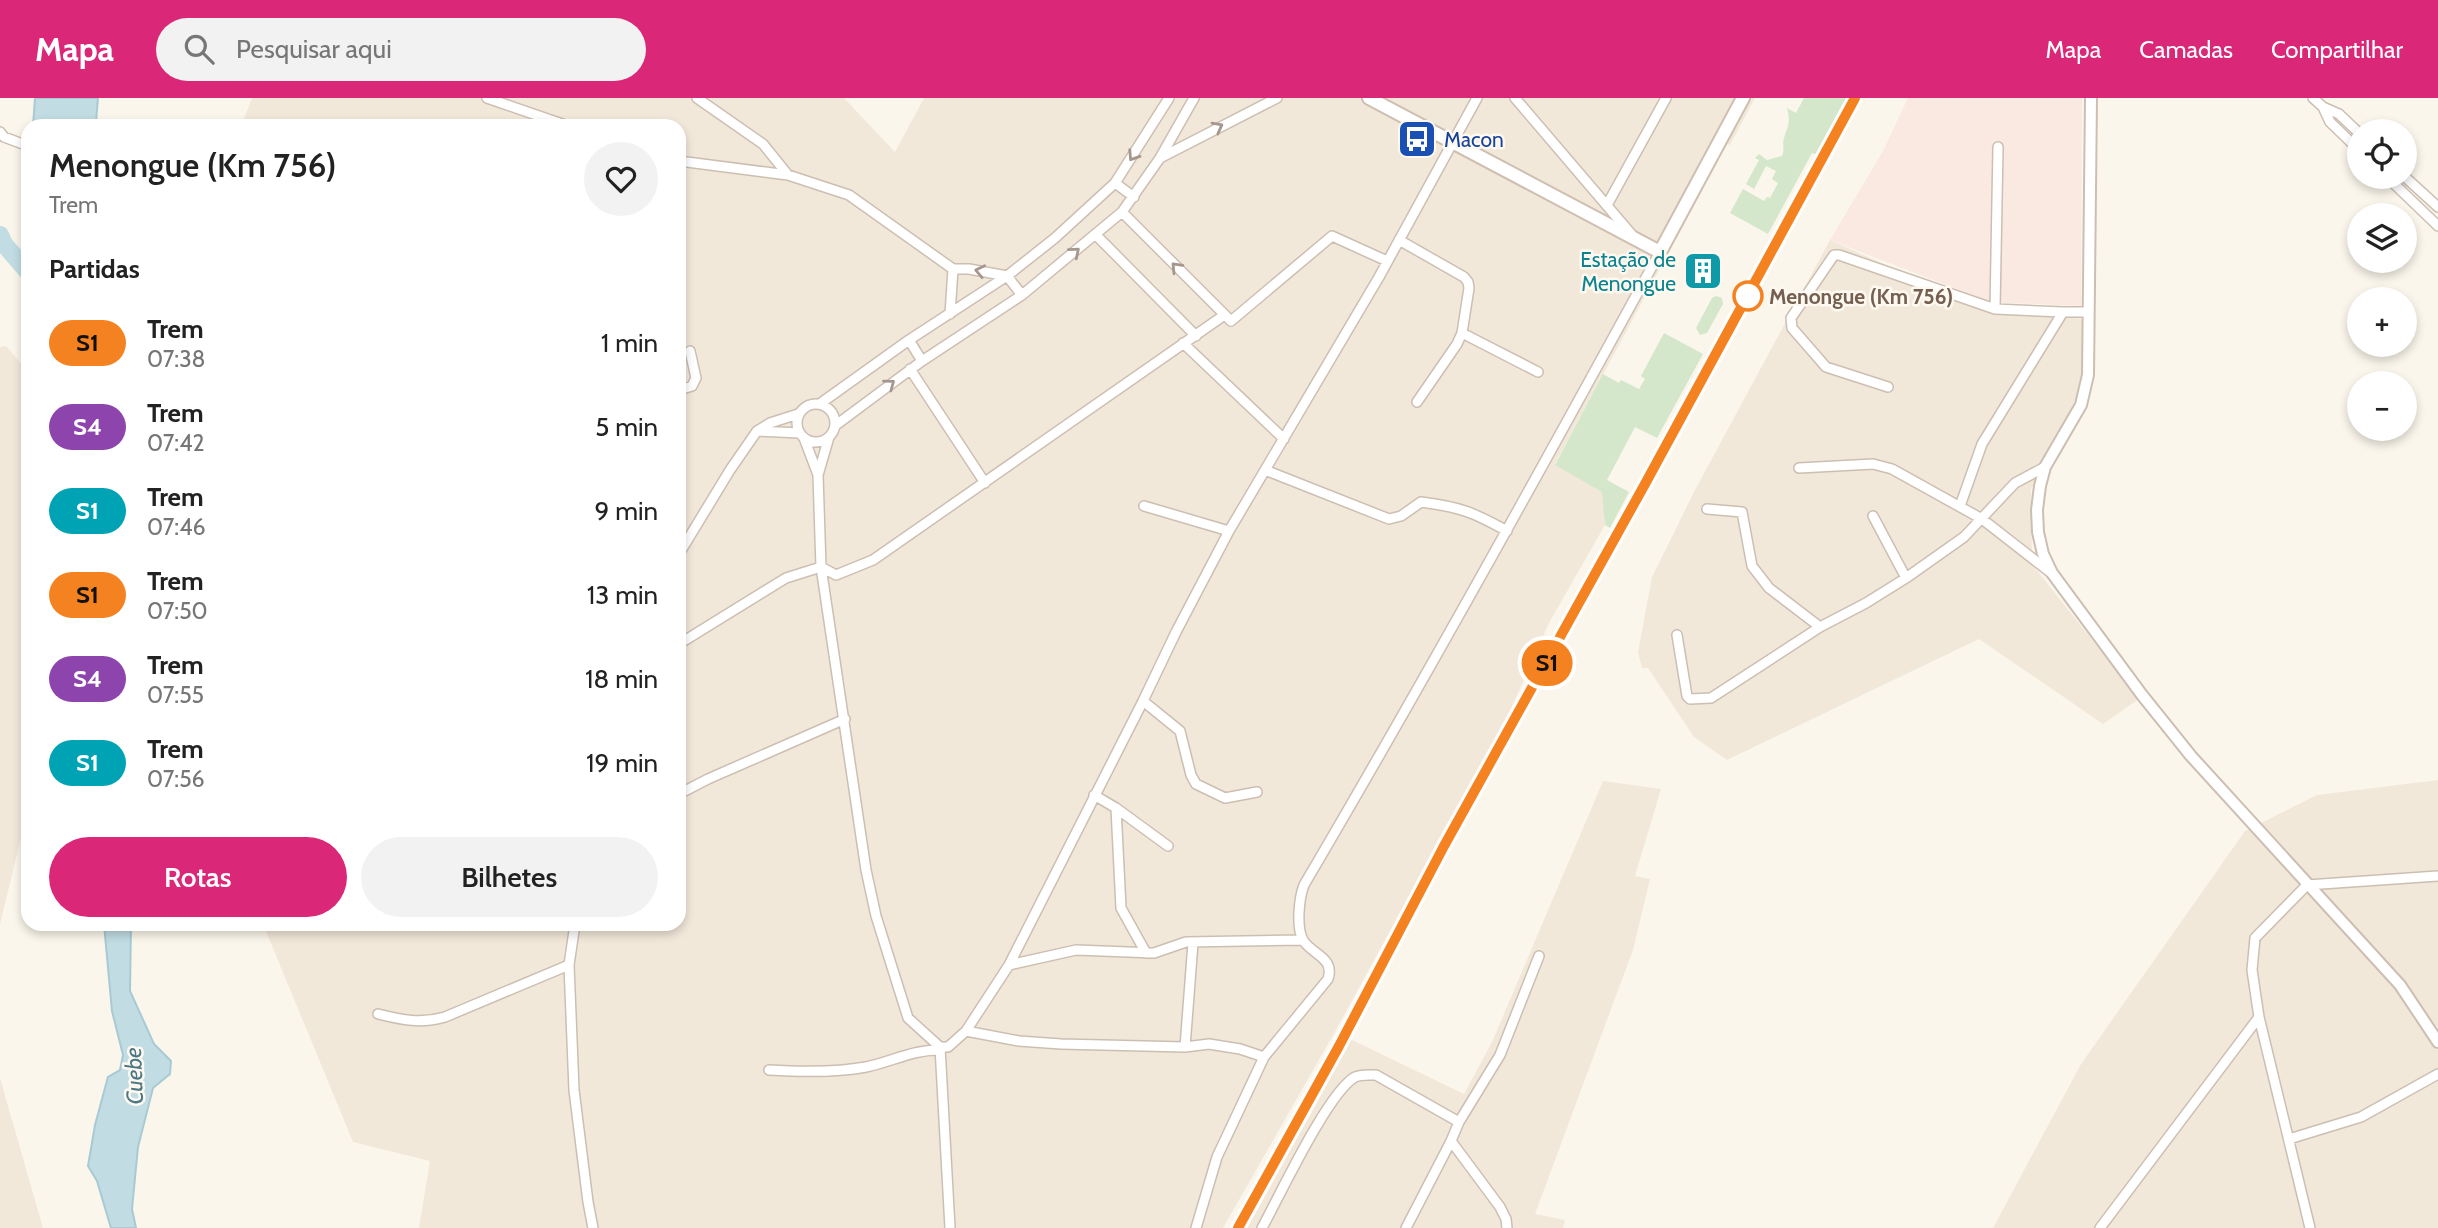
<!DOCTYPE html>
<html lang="pt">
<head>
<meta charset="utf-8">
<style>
	body { margin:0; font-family:Cabin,sans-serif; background:#f2f2f2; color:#222; height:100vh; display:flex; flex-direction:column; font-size:26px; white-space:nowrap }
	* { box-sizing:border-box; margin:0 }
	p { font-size:23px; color:#767676 }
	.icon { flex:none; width:38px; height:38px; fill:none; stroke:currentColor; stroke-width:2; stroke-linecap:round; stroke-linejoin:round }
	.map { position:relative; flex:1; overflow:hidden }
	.side { position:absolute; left:21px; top:21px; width:665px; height:812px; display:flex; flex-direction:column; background:#fff; border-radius:21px; box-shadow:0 4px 10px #0003 }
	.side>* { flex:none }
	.badge { padding:0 14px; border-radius:23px; font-size:24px; line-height:46px }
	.controls { position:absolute; left:2347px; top:21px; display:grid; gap:14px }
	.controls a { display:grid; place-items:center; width:70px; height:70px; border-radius:50%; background:#fff; box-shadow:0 4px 10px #0003; font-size:35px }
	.map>.badge { position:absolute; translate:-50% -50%; box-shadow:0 0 0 4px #fff }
	h2 { padding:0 28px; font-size:26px; line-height:63px }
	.round { display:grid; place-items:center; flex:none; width:74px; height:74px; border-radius:37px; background:#f2f2f2 }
	.summary { display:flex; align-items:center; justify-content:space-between; height:119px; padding:0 28px }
	h1 { font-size:33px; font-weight:600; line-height:52px }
	.primary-button { display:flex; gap:14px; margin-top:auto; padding:14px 28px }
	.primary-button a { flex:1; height:80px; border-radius:42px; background:#db2777; color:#fff; font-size:28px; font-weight:600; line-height:80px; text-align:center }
	.primary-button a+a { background:#f2f2f2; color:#222 }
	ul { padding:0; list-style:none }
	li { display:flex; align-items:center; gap:21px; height:84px; padding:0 28px }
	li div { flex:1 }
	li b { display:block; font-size:26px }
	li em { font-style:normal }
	li .badge { min-width:77px; font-weight:700; text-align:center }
	header { display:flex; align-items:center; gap:42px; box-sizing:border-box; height:98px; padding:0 35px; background:#db2777; color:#fff }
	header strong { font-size:33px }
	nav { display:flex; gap:38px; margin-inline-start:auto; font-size:24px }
	.search { width:490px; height:63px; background:#f2f2f2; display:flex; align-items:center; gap:18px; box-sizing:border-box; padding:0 24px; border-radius:38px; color:#767676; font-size:26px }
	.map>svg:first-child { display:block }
	.residential { fill:#f2e8da }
	.commercial { fill:#fae9e0 }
	.green { fill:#d4e7ca }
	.water { fill:#c1dce3; stroke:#a8cad4; stroke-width:2 }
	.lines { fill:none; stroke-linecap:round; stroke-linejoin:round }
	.river { stroke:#c1dce3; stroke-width:18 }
	.minor-casing { stroke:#ccbfb2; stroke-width:12 }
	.tertiary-casing { stroke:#ccbfb2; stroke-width:14 }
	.secondary-casing { stroke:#cebfb0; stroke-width:16 }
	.minor { stroke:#fff; stroke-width:9 }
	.tertiary { stroke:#fff; stroke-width:10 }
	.secondary { stroke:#fff; stroke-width:12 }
	.rail-casing { stroke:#baaac4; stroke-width:5 }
	.rail { stroke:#fdf9f1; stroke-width:2.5; stroke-dasharray:8; stroke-linecap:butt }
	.oneway { stroke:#a5978d }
	.line-casing { stroke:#fff; stroke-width:16 }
	.line { stroke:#f58220; stroke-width:10 }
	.stop-dot { fill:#fff; stroke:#f58220; stroke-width:3.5 }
	.labels { text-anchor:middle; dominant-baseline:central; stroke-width:5; stroke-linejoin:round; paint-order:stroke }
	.transit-label { font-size:21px; fill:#164399; stroke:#fdf9f1; text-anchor:start }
	.culture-label { font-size:21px; fill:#0d838f; stroke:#fdf9f1; text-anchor:end }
	.stop-label { font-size:21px; font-weight:bold; fill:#745f50; stroke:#fdf9f1; text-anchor:start }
	.water-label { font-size:23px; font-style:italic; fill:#4c7784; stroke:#fdf9f1 }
</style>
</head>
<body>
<header>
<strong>Mapa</strong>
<div class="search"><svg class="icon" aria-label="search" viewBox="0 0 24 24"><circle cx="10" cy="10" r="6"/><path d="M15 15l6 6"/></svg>Pesquisar aqui</div>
<nav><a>Mapa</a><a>Camadas</a><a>Compartilhar</a></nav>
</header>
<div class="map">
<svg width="2438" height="1130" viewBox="0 0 2438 1130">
	<rect width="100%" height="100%" fill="#fbf6eb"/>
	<path class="residential" d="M 252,0 L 844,0 L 895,54 L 924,0 L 1755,0 L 1730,47 L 1727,46 L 1555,366 L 1603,394 L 1605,427 L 1549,525 L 1510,613 L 1336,932 L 1223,1130 L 419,1130 L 430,1063 L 353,1044 L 263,826 L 679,826 L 679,28 L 241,28 Z
		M 1830,142 L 1989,213 L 2085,221 L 2084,285 L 2031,391 L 2032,466 L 2139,601 L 2103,626 L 1979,541 L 1727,662 L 1694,639 L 1648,570 L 1642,570 L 1638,554 L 1652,479 L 1695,392 Z
		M 6,248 L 28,274 L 28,711 L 0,826 L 0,249 Z
		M 2438,682 L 2438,1130 L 1993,1130 L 2081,966 L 2245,733 L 2317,697 Z
		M 1603,683 L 1661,691 L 1635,778 L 1650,781 L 1633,852 L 1535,1116 L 1565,1122 L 1563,1130 L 1247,1130 L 1348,940 L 1464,996 L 1492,944 Z
		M 0,980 L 43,1130 L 0,1130 Z"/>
	<path class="commercial" d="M 1908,0 L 2082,0 L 2081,208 L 1990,204 L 1830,142 L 1883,53 Z"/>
	<path class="green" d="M 1804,0 L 1847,0 L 1821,48 L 1823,49 L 1819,58 L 1812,55 L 1768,136 L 1730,115 L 1743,91 L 1764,103 L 1767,99 L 1770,100 L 1778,85 L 1772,81 L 1776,73 L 1766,68 L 1754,91 L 1746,86 L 1759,62 L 1755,60 L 1759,56 L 1767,62 L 1782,58 C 1785,51 1782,46 1784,40 C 1788,27 1791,25 1787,10 L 1796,15 Z
		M 1716,198 L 1722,200 L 1723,206 L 1707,235 L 1700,237 L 1696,230 L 1712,200 Z
		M 1664,235 L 1703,256 L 1657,340 L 1635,329 L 1607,382 L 1629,394 L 1610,430 L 1605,427 L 1602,394 L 1555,367 L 1603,276 L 1619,285 L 1621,282 L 1639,291 L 1645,281 L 1641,278 Z"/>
	<path class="water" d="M 35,0 L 98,0 L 96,24 L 99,28 L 33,28 Z
		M 104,826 L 131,826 L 130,893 L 154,946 L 171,963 L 170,976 L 153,990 L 138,1049 L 132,1111 L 136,1130 L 111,1130 L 97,1083 L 88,1068 L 95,1027 L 108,979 L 120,972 L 123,957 L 112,913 Z"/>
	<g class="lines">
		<path class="river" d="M 0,137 L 4,146 L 28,174"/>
		<defs>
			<path id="minor" d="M 487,0 L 568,28
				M 697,0 L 763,46 L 788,77
				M 1515,0 L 1632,137
				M 2313,0 L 2323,9 L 2339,16 L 2359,35
				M 2323,9 L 2330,24 L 2359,52
				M 0,34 L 4,39 L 28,48
				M 1162,59 L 1277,0
				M 679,63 L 788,77 L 849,97 L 953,171 L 969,171 L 1007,178 L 1022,197
				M 2404,78 L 2438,109
				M 2387,79 L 2438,128
				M 1115,85 L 1134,99
				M 1607,107 L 1666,0
				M 1122,114 L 1231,223 L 1332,138 L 1387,163
				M 1096,137 L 1196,238
				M 1399,142 L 1464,179 L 1468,184 L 1469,190 L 1462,235 L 1457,246 L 1417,304
				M 1995,211 L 1998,49
				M 950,216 L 953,171
				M 1462,235 L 1538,274
				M 909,242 L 922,263
				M 1183,245 L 1284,341
				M 910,271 L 985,385
				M 1888,289 L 1826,269 L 1792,230 L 1791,220 L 1834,157 L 1839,157 L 1995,211 L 2063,214
				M 679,292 L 692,288 L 696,280 L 690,253
				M 821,305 L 909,242 L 1007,178 L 1055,140 L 1115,85 L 1169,0
				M797 325a19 19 0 1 1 38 0a19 19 0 1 1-38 0Z
				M 836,327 L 922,263 L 1022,197 L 1122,114 L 1160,60 L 1194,0
				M 757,333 L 800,335
				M 829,339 L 818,377 L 821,469 L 866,772 L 876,818 L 908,920 L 940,949 L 950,1130
				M 804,340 L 818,377
				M 1799,370 L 1873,366 L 1892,371 L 1982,421 L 2050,474
				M 1265,372 L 1389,421 L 1401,418 L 1421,404 C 1460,409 1473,414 1507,433
				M 1144,408 L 1229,433
				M 1960,408 L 1982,346 L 2063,214 L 2088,214
				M 1707,411 L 1742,414 L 1752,468 L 1769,490 L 1820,529
				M 1873,418 L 1906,480
				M 679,456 L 730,372 L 757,333 L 770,325 L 798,316
				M 1677,537 L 1687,598 L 1690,601 L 1711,600 L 1820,529 L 1866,505 L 1906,480 L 1964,439 L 2015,385 L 2045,369
				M 679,546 L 786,480 L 821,469 L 836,477 L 873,462 L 1223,218
				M 1143,603 L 1180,633 L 1191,677 L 1196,686 L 1225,700 L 1257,694
				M 679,696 L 708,681 L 845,621
				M 1094,697 L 1116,710 L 1168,748
				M 1116,710 L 1121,810 L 1146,855
				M 575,826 L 569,867 L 574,992 L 588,1104 L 593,1130
				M 1009,867 L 1076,852 L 1154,855 L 1186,844 L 1303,842
				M 378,916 C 402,922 421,926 445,919 L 569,867
				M 966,933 L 1019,943 L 1061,946 L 1185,949 L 1209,946 L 1240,951 L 1264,959
				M 940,949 L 948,949 L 966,933 L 1009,867 L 1143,603 L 1176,534 L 1229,433 L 1379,179 L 1477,0
				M 1185,949 L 1193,845
				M 769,972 C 801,974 834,975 866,969 C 891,964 914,951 940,952
				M 2289,1041 L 2361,1019 L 2438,976
				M 1196,1130 L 1217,1059 L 1264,959 L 1328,881 C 1335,859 1312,857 1303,842 C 1296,829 1299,800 1304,787 C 1427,578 1544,366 1660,154
				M 1262,1130 C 1279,1099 1328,994 1355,979 C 1361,976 1369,977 1376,977 L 1459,1024
				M 1406,1130 L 1451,1043
				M 1507,1130 L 1506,1121 L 1500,1109 L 1451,1043 L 1459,1024 L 1500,957 L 1539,858
				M 2100,1130 L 2259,919
				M 2310,1130 L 2259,919 L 2252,872 L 2255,840 L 2307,787 L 2438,778"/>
			<path id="tertiary" d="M 2091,0 L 2088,277 L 2081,307 L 2045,369 L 2040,388 L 2037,412 L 2038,434 L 2043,456 L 2052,475 L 2142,597 L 2191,658 L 2400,887 L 2438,944"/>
			<path id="secondary" d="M 1369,0 L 1660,154 L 1743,0"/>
		</defs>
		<use href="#minor" class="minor-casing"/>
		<use href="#tertiary" class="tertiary-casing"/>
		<use href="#secondary" class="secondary-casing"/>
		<use href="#minor" class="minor"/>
		<use href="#tertiary" class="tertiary"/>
		<use href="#secondary" class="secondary"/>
		<defs>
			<path id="rail" d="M 1238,1130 L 1339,948 L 1469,702 L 1645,386 L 1855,0"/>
		</defs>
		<use href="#rail" class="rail-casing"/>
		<use href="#rail" class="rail"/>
	</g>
	<defs><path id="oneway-chevron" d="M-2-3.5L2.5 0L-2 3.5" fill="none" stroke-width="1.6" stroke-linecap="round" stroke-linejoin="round" transform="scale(1.75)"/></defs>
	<g class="oneway">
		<use href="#oneway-chevron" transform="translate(1218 29) rotate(-28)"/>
		<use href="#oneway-chevron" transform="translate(1133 58) rotate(123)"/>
		<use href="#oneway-chevron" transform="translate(1075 154) rotate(-40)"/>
		<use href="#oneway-chevron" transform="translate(1176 169) rotate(-134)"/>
		<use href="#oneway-chevron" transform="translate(980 173) rotate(-168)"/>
		<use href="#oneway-chevron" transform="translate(890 286) rotate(-37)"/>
	</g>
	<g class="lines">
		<defs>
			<path id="line" d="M 1238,1130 L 1339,948 L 1444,748 L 1645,386 L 1855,0"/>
		</defs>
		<use href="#line" class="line-casing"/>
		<use href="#line" class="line"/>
	</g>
	<defs>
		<symbol id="bus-square" viewBox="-11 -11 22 22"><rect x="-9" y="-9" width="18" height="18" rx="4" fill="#1a4fb4" stroke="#fdf9f1"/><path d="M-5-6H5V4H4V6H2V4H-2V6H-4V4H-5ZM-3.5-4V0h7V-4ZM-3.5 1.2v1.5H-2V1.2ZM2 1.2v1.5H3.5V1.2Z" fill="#fff"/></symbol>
		<symbol id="building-square" viewBox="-11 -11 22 22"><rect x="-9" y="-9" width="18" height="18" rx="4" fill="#0f9aa8" stroke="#fdf9f1"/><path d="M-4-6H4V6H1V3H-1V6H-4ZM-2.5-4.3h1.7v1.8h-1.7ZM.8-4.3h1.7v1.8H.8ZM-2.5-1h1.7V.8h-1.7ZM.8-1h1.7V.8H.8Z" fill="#fff"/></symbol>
	</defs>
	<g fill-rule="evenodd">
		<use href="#bus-square" x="1395" y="19" width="44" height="44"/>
		<use href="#building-square" x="1681" y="151" width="44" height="44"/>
	</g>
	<circle class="stop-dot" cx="1748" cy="198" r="14"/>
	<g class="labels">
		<g class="transit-label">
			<text x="1444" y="41">Macon</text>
		</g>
		<g class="culture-label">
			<text x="1676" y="161">Estação de<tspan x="1676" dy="24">Menongue</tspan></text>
		</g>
		<g class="stop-label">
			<text x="1769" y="198">Menongue (Km 756)</text>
		</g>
		<g class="water-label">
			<text transform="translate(134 978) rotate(-92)">Cuebe</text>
		</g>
	</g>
</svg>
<div class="controls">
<a><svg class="icon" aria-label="locate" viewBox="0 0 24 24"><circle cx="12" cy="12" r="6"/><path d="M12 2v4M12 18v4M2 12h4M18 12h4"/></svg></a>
<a><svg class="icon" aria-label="layers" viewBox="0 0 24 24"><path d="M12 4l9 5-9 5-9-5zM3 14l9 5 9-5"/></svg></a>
<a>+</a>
<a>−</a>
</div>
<b class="badge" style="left:1547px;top:565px;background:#f58220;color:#111">S1</b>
<section class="side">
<div class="summary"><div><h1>Menongue (Km 756)</h1><p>Trem</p></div><a class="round"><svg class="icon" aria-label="heart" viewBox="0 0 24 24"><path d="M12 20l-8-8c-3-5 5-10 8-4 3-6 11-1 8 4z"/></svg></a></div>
<h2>Partidas</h2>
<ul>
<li><span class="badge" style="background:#f58220;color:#111">S1</span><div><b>Trem</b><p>07:38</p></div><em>1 min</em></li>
<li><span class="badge" style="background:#8e44ad;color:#fff">S4</span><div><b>Trem</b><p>07:42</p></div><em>5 min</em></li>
<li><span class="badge" style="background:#00a3b4;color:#fff">S1</span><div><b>Trem</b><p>07:46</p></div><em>9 min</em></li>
<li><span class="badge" style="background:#f58220;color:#111">S1</span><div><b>Trem</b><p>07:50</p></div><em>13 min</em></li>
<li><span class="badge" style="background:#8e44ad;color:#fff">S4</span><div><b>Trem</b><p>07:55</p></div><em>18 min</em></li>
<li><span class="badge" style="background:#00a3b4;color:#fff">S1</span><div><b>Trem</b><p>07:56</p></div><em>19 min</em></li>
</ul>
<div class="primary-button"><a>Rotas</a><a>Bilhetes</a></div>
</section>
</div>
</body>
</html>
